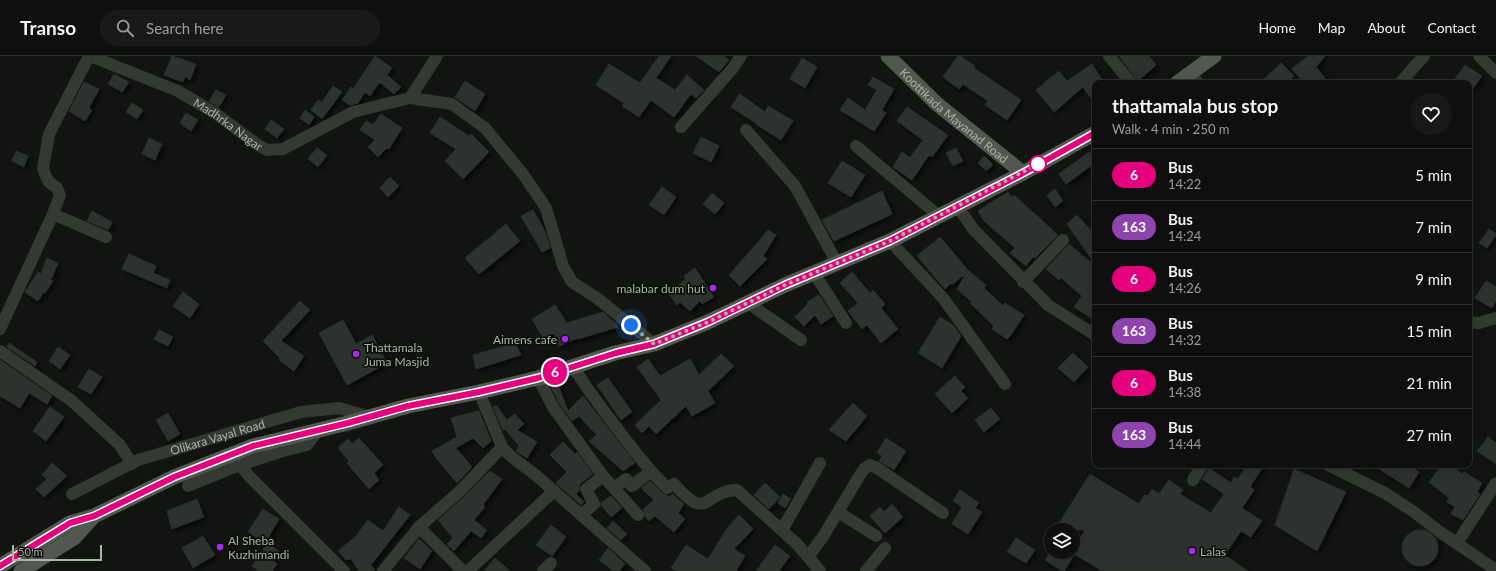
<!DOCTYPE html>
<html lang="en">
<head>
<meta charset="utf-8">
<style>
	body { margin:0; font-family:Lato,sans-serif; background:#171817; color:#f1f3f6; height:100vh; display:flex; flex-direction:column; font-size:15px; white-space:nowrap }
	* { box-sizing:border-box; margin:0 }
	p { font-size:13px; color:#9b9c9e }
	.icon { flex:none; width:22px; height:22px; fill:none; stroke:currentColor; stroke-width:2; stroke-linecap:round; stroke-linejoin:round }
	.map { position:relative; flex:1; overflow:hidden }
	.drawer { position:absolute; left:1092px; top:24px; width:380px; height:388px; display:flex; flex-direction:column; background:#0e0f0e; border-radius:8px; box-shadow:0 4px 16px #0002,0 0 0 1px #2e2f2e }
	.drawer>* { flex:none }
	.badge { padding:0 8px; border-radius:13px; font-size:14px; line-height:26px }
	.tools { position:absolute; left:1044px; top:467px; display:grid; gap:8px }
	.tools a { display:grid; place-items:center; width:36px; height:36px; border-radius:50%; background:#0e0f0e; box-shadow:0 4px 16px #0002,0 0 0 1px #2e2f2e; font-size:20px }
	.scale { position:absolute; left:12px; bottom:10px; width:90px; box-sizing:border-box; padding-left:4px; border:2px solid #a9b5a3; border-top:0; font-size:11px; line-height:14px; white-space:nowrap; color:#a9b5a3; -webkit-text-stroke:3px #0d0f0d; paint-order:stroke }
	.you { position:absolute; width:20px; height:20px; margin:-10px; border:3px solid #fff; border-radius:50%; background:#1a73e8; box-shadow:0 0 0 6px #1a73e833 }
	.map>.badge { position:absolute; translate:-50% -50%; box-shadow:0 0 0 2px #fff }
	.round { display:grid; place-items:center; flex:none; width:42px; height:42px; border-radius:21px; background:#171817 }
	.head { display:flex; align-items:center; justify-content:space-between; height:68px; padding:0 20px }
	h1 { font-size:19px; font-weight:700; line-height:30px }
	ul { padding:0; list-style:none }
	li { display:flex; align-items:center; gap:12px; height:52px; padding:0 20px; border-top:1px solid #2e2f2e }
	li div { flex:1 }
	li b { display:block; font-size:15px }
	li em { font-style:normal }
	li .badge { min-width:44px; font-weight:700; text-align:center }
	header { display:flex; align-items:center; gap:24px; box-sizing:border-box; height:56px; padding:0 20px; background:#0e0f0e; border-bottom:1px solid #2e2f2e }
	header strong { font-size:19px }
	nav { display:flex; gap:22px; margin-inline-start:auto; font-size:14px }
	.search { width:280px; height:36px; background:#171817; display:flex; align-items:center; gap:10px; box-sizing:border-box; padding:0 14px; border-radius:22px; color:#9b9c9e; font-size:15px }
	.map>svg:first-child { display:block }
	.building { fill:#2d302d; stroke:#2c302c; filter:url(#shadow) }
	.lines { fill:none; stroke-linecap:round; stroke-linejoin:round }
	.minor { stroke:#343933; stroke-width:12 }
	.major { stroke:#51584f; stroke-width:15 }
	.line-casing { stroke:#fff; stroke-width:9 }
	.line { stroke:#e6007e; stroke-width:6 }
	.walk { stroke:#a9b5a3; stroke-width:4; stroke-dasharray:0 7.2 }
	.stop-dot { fill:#fff; stroke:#e6007e; stroke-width:2 }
	.poi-dot { fill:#aa2af4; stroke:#0d0f0d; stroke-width:1.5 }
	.labels { text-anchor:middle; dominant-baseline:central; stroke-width:3.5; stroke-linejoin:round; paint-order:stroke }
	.street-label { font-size:12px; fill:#a9b5a3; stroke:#0d0f0d }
	.poi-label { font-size:12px; fill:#a9b5a3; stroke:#0d0f0d; text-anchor:start }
</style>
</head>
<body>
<header>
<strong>Transo</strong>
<div class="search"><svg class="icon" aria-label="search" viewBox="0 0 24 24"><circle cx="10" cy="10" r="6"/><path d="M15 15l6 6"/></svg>Search here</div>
<nav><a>Home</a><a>Map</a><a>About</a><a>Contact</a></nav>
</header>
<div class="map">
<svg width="1496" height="515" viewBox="0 0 1496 515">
	<defs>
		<filter id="shadow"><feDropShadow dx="3" dy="3" stdDeviation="2" flood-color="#0009"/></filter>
	</defs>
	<rect width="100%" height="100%" fill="#121412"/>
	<path class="building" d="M 172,0 L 196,8 L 190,24 L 185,20 L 183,26 L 164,19 Z
		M 375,0 L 392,12 L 387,19 L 401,31 L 394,38 L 381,27 L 379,27 L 370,40 L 365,36 L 358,47 L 350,49 L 342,44 L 351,31 L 353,33 Z
		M 659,0 L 671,0 L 656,22 L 675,34 L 687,19 L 704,34 L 696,42 L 691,38 L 674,61 L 651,44 L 639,61 L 622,50 L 624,47 L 596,29 L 609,8 L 640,27 Z
		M 696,0 L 723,0 L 729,4 L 719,16 Z
		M 958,0 L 960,0 L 975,10 L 974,12 L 1021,44 L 1007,64 L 985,49 L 988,45 L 963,28 L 959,33 L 943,21 Z
		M 1119,0 L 1149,0 L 1156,9 L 1138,25 Z
		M 1308,0 L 1325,0 L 1316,11 L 1325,22 L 1319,27 L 1304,27 L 1292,13 Z
		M 802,2 L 817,11 L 805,32 L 790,23 Z
		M 1281,7 L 1294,20 L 1287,27 L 1260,27 Z
		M 1092,8 L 1104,27 L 1095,27 L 1095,48 L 1083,31 L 1054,56 L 1036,34 L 1059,15 L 1067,25 Z
		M 1465,9 L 1482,20 L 1469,38 L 1469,27 L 1452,27 Z
		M 114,18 L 129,26 L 122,36 L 108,28 Z
		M 873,21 L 894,33 L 882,54 L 886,57 L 874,75 L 840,54 L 848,42 L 865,54 L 877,34 L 868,29 Z
		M 465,25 L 485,38 L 475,55 L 455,41 Z
		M 84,26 L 99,33 L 89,52 L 92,54 L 85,65 L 69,55 Z
		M 333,30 L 342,36 L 322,63 L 311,54 L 318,44 L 322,46 Z
		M 216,34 L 226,39 L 219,51 L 209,45 Z
		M 740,38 L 765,56 L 768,50 L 793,65 L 781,84 L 757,69 L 757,68 L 731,51 Z
		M 132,47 L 143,54 L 137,63 L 126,56 Z
		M 907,51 L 948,79 L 932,101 L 929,99 L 912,124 L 893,111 L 902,96 L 910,102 L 923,84 L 897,65 Z
		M 305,54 L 314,61 L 309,69 L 300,62 Z
		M 186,57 L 198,64 L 191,75 L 180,67 Z
		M 381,58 L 402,72 L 389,93 L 387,92 L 378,101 L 368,91 L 375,84 L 360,74 L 366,65 L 373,69 Z
		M 440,61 L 469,80 L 471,78 L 489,96 L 463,123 L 445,105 L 456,93 L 430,77 Z
		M 271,64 L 284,73 L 277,82 L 265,73 Z
		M 701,81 L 719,90 L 711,106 L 693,97 Z
		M 149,82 L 162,88 L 155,104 L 142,98 Z
		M 317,92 L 327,99 L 318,111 L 308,103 Z
		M 956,92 L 963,105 L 953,110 L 946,97 Z
		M 16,95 L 28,100 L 24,111 L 12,105 Z
		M 1089,96 L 1095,105 L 1095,107 L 1066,128 L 1059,118 Z
		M 984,100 L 993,109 L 986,115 L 978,107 Z
		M 842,105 L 865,119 L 851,141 L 828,127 Z
		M 390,121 L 399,130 L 388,141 L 380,132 Z
		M 662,131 L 676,141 L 664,159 L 649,149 Z
		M 1055,133 L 1063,145 L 1055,151 L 1047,139 Z
		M 882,135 L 892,158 L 834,185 L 822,164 Z
		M 1008,136 L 1011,141 L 1014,139 L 1058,179 L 1035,202 L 1033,201 L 1026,210 L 1010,197 L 1015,192 L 984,165 L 978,155 Z
		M 712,137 L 724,147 L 715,158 L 703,148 Z
		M 533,154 L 546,177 L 550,192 L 542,196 L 521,160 Z
		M 92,155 L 112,166 L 108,174 L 87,165 Z
		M 1077,159 L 1095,179 L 1095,208 L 1067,168 Z
		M 506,168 L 520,185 L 479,218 L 465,202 Z
		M 1489,173 L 1496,178 L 1496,179 L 1487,192 L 1479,187 Z
		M 768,174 L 776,179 L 763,200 L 767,203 L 740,230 L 729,219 L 760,184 Z
		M 940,181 L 968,214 L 986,229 L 984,232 L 1003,250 L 1005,247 L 1024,259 L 1011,279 L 1007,283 L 992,273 L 994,270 L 971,248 L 972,246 L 957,233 L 964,221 L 962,220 L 952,229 L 951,227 L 945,233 L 917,200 Z
		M 1069,188 L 1095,210 L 1095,257 L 1091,262 L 1074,251 L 1082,240 L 1061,222 L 1059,224 L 1046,213 Z
		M 129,198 L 156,210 L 153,217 L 170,224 L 167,232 L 122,213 Z
		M 47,202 L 58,207 L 51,224 L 53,225 L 45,237 L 44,236 L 38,245 L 25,236 L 38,216 L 41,218 Z
		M 695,212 L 714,241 L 702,248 L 700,245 L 690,255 L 680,246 L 677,249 L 668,237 L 686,223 L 684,220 Z
		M 852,216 L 870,237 L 873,234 L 885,248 L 881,252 L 898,273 L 881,287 L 867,269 L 862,273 L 848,255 L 858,247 L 840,227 Z
		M 1486,225 L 1496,231 L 1496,245 L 1492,252 L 1475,242 Z
		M 183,236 L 199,248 L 190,262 L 173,250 Z
		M 819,239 L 833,260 L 821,268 L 815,259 L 804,270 L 795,261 L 808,248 L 807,246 Z
		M 300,245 L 310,254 L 281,285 L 304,300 L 294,315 L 279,304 L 280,302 L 263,285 Z
		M 555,249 L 567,267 L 603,256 L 614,266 L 618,271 L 578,283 L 578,282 L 559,290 L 554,277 L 544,283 L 532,263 Z
		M 940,261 L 953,269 L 961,280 L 942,312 L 918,297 Z
		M 343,264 L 356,288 L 372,279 L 387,307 L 347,329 L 319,277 Z
		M 159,274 L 173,281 L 168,290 L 154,283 Z
		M 9,287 L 37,306 L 35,310 L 7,291 Z
		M 515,287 L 521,299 L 476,313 L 473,299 Z
		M 58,291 L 70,299 L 60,313 L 49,305 Z
		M 1073,297 L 1088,311 L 1074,326 L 1058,312 Z
		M 721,298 L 734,310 L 708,335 L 715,347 L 692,360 L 686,350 L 656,378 L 649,370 L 642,377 L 635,369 L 661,344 L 637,311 L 648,303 L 660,320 L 690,303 L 699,319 Z
		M 0,304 L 52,340 L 47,348 L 29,337 L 20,352 L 0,340 Z
		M 89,313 L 102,321 L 91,338 L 78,331 Z
		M 955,320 L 965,331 L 961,335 L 968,342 L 952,357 L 935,338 Z
		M 608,322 L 632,356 L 621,364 L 597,329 Z
		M 557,326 L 568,355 L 583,340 L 635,407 L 623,415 L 589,385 L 597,379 L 579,360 L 572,365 L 559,347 L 550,329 Z
		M 853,347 L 867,360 L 846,385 L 829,374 Z
		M 497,350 L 507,364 L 515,358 L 524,368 L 517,374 L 537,386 L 527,402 L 516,395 L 519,390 L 505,373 L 503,374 L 493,351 Z
		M 50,351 L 64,361 L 46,385 L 33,375 Z
		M 991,352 L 1000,363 L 984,376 L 975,364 Z
		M 479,355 L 491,385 L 483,392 L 473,382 L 456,392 L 472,411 L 457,427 L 436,402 L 432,395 L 457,381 L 451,362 Z
		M 168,357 L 180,378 L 168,385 L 156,364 Z
		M 1488,381 L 1496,387 L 1496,408 L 1477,395 Z
		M 359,382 L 383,409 L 374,417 L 379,424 L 369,433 L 347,407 L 349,405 L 338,392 L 348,383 L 352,388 Z
		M 886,382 L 906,395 L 894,414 L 879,405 L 882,400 L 877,396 Z
		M 563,386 L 575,398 L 577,396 L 593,418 L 581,427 L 579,430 L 579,435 L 576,438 L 584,446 L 581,449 L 556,427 L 567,416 L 550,399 Z
		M 52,407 L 67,420 L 44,441 L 36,433 L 47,423 L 42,419 Z
		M 1247,409 L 1264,409 L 1250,431 L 1254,434 L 1242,452 L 1262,465 L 1251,481 L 1241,475 L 1225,499 L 1248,515 L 1102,515 L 1071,496 L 1073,496 L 1073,494 L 1085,474 L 1066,474 L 1058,469 L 1090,418 L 1139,448 L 1145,439 L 1148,440 L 1152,433 L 1159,438 L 1169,424 L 1183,434 L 1180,438 L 1211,457 L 1224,438 L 1202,423 L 1209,412 L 1231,427 L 1234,421 L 1238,423 Z
		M 1373,409 L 1409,409 L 1419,416 L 1409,432 Z
		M 1442,409 L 1451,409 L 1462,418 L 1464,416 L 1482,427 L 1477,436 L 1480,438 L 1463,464 L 1451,458 L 1455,451 L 1447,446 L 1449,442 L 1429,426 Z
		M 1294,413 L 1346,436 L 1317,495 L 1275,469 Z
		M 490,415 L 502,423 L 483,449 L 485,451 L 474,464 L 487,474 L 481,482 L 471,475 L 454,495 L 447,488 L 453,482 L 438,464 L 465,440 Z
		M 650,425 L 662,437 L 670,441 L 672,438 L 684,448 L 678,457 L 685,463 L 674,476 L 655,460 L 649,465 L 645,460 L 643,453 L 654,444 L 641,432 Z
		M 765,427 L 780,441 L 769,453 L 754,439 Z
		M 960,434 L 979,447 L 975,452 L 982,456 L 968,478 L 952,468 L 962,451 L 953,445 Z
		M 783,438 L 791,443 L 785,452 L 778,447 Z
		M 611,440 L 622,452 L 611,461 L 601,449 L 601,447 Z
		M 197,443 L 204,461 L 172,473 L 167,455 Z
		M 892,448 L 903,461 L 885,477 L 870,460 L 880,451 L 884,456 Z
		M 399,451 L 410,459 L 371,509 L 375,515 L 359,515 L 351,503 L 346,504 L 338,495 L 355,481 L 368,464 L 383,475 Z
		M 263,453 L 279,463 L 265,487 L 248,476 Z
		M 739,459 L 753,473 L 734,493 L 745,500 L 736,515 L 676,515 L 671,512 L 686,489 L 708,503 L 728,471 Z
		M 613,465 L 627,478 L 621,484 L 607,472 Z
		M 551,469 L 566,481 L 552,500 L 536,489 Z
		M1402 492a18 18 0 1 1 36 0a18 18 0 1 1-36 0Z
		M 203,480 L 215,499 L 193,512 L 182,492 Z
		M 1016,482 L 1035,494 L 1026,507 L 1007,496 Z
		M 419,483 L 432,495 L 420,513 L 404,502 Z
		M 268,487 L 279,495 L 272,504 L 277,508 L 272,515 L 259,515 L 252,510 Z
		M 775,489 L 790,500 L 779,515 L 756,515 Z
		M 608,492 L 625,508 L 619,515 L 613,515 L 599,504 Z
		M 1051,496 L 1061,496 L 1072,503 L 1064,515 L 1062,515 L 1045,504 Z
		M 495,502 L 510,515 L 484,515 Z"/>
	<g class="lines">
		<g class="minor">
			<path id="s1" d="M 90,0 L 178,35 L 215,57 L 258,89 L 267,94 L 283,93 L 353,56 L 410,42 L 437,0"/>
			<path d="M 1109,0 L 1131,27"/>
			<path d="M 1479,0 L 1496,17"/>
			<path d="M 1191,18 L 1198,27"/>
			<path d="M 1400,27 L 1424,0"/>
			<path d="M 410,42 L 452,48 L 485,72 L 523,118 L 546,152 L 563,210 L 572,226 L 597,242 L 654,288"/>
			<path d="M 681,71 L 733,12 L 741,0"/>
			<path d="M 746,74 L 795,130 L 837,207"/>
			<path d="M 856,90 L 939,160"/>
			<path d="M 957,150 L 974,174 L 1048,249 L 1095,279"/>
			<path d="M 53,158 L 106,181"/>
			<path d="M 890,185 L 943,242 L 1005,328"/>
			<path d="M 814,217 L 846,267"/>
			<path d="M 1023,226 L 1063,184"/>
			<path d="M 748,247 L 801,284"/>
			<path d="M 1469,266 L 1479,267 L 1496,262"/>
			<path d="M 0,273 L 53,158 L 60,139 L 57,132 L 48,125 L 43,113 L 49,78 L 89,0"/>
			<path d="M 0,295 L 72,345 L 120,389 L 132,408"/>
			<path d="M 573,310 C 584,329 597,346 610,363 C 628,387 646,411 667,432 L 674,428 C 710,468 702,435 737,434 L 797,488 L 820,515"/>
			<path d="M 538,322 L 553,351 L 603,420 L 638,459"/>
			<path d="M 479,336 L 502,391 C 513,405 526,410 539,422 C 574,453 610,484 645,515"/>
			<path d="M 319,373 L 307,389 L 286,394 L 240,409 L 249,420 L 344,515"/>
			<path d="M 1328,409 L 1385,437 L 1414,456 L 1440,476 L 1496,514"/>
			<path d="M 1193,424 L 1202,409"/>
			<path d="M 188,430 L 240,409"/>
			<path d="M 614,432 L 626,423 L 632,430 L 651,415"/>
			<path id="s2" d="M 72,438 L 138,404 L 301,356 L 339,352 L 370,361"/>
			<path d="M 838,456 L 876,480"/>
			<path d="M 581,459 L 594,448 L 586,433 L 603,420"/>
			<path d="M 419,471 L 463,515"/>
			<path d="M 782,474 L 820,407"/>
			<path d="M 1457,487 L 1496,427"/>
			<path d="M 808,501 L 824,479 L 860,419 L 864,413 L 870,409 L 877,412 L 943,457"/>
			<path d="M 383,515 L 419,471 L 460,435 L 502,391"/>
			<path d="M 468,515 L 554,435"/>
			<path d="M 543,515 L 551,507"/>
			<path d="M 866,515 L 885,492"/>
		</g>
		<g class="major">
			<path id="s3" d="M 888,0 L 937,48 L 1023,117"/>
			<path d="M 1177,27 L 1214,0"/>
			<path d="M 0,510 L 70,467 L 94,460 L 174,421 L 253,390 L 348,367 L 408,350 L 479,336 L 538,322 L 615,297 L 654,288 L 708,266 L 785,229 L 890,185 L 1023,117 L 1095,77"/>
			<path d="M 21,515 L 74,482 L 93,461"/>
		</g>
	</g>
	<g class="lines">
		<defs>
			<path id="line" d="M 0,510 L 70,467 L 94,460 L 174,421 L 253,390 L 348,367 L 408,350 L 479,336 L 538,322 L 616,297 L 654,288 L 708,266 L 785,229 L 890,185 L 1023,117 L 1095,77"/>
		</defs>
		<use href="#line" class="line-casing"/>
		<use href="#line" class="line"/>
		<path class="walk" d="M 631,269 L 654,288 L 708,266 L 785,229 L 890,185 L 1038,108"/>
	</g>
	<circle class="stop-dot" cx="1038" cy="108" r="8"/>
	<g class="poi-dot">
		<circle cx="713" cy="232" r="4"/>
		<circle cx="565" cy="283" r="4"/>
		<circle cx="356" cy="298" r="4"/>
		<circle cx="220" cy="491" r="4"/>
		<circle cx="1192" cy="495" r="4"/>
	</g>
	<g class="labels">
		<g class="street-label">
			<text stroke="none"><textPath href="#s3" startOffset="89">Koottikada Mayanad Road</textPath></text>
			<text stroke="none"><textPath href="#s1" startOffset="155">Madhrka Nagar</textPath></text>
			<text stroke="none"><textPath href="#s2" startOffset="157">Olikara Vayal Road</textPath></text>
		</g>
		<g class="poi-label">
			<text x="705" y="232" text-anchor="end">malabar dum hut</text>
			<text x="557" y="283" text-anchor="end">Aimens cafe</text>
			<text x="364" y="291">Thattamala<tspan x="364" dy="14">Juma Masjid</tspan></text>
			<text x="228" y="484">Al Sheba<tspan x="228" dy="14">Kuzhimandi</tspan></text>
			<text x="1200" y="495">Lalas</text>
		</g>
	</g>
</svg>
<div class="tools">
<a><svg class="icon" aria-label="layers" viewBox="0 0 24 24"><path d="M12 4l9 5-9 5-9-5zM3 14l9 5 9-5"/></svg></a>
</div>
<div class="scale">50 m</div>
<div class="you" style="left:631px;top:269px"></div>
<b class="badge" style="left:555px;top:316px;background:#e6007e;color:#fff">6</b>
<section class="drawer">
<div class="head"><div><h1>thattamala bus stop</h1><p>Walk · 4 min · 250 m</p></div><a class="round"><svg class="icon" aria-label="heart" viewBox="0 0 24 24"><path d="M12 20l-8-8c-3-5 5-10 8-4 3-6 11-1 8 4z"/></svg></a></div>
<ul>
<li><span class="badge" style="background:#e6007e;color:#fff">6</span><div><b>Bus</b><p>14:22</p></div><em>5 min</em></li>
<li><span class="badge" style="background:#8e44ad;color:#fff">163</span><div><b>Bus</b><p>14:24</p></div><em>7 min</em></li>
<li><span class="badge" style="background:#e6007e;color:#fff">6</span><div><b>Bus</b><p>14:26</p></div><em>9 min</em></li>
<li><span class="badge" style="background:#8e44ad;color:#fff">163</span><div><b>Bus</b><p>14:32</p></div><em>15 min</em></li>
<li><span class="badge" style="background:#e6007e;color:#fff">6</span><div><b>Bus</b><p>14:38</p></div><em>21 min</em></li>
<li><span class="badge" style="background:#8e44ad;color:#fff">163</span><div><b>Bus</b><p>14:44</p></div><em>27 min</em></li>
</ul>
</section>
</div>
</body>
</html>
